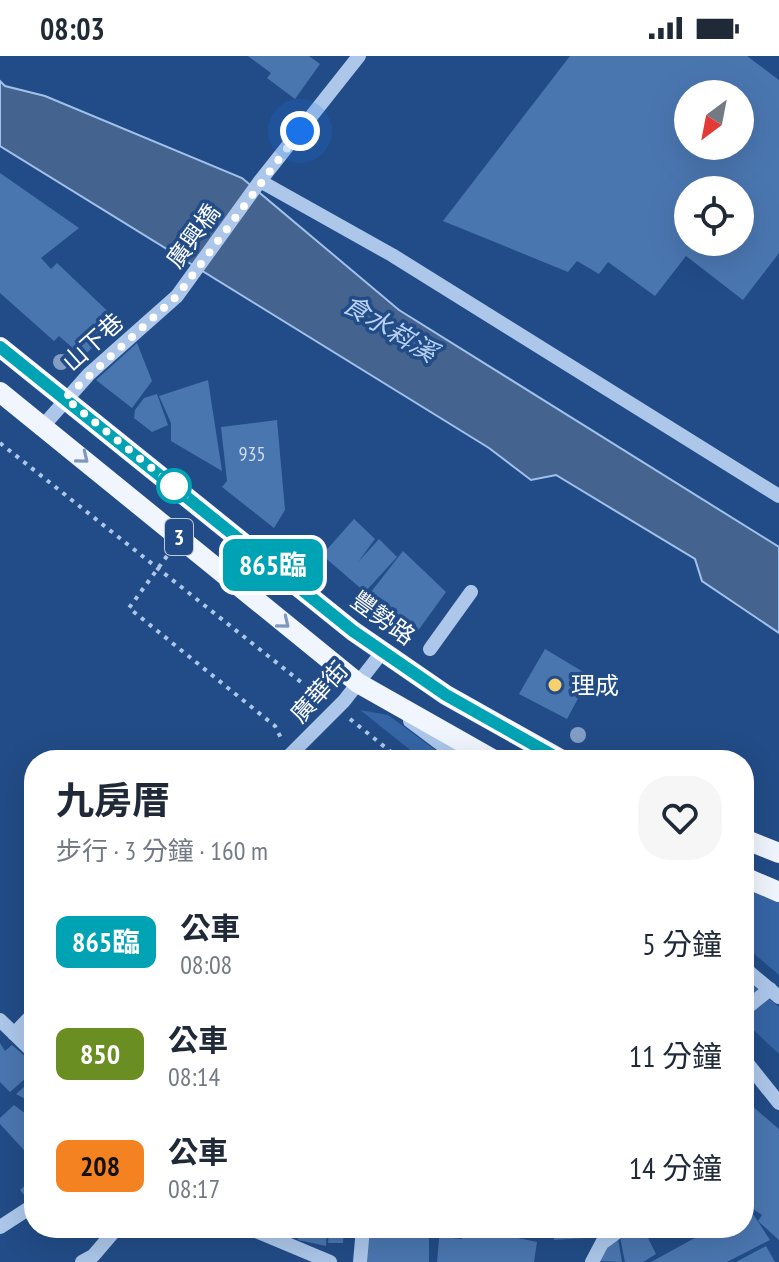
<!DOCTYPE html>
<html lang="zh-TW">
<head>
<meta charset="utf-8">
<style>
	body { margin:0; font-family:"PT Sans Narrow","Noto Sans TC",sans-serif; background:#f6f6f7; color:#1f2937; height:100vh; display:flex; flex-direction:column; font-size:30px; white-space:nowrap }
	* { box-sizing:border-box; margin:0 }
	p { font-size:26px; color:#747a83 }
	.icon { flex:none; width:44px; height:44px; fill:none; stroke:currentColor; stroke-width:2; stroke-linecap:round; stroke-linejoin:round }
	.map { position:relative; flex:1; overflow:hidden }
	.drawer { position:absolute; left:24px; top:694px; width:730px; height:488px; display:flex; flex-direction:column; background:#fff; border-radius:32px; box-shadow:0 8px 32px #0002 }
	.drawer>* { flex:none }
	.badge { padding:0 16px; border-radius:12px; font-size:28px; line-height:52px }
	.needle { width:52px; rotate:212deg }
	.controls { position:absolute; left:674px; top:24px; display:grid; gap:16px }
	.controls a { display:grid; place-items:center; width:80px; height:80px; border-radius:50%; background:#fff; box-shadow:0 8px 32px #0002; font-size:40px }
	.you { position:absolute; width:40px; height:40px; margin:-20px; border:6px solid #fff; border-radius:50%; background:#1a73e8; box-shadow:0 0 0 12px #1a73e833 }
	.map>.badge { position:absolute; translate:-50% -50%; box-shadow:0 0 0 4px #fff }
	.round { display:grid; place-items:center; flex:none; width:84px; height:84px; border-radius:32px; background:#f6f6f7 }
	.overview { display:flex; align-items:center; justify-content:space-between; height:136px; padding:0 32px }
	h1 { font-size:38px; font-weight:700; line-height:60px }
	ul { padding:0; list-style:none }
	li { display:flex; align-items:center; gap:24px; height:112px; padding:0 32px }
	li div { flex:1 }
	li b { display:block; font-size:30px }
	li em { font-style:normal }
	li .badge { min-width:88px; font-weight:700; text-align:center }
	.status { display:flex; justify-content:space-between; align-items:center; height:56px; padding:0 40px; background:#fff; direction:ltr }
	.status svg { height:22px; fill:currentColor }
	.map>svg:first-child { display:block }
	.green { fill:#3665a5 }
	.water { fill:#44638e; stroke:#a0c1eb; stroke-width:2 }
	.building { fill:#4a76b0; fill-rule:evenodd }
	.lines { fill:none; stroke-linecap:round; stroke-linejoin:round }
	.path { stroke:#acc7ea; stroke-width:4; stroke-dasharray:4 6; stroke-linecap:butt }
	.minor { stroke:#acc7ea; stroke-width:14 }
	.major { stroke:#f0f5fe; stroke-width:20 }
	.tree { fill:#829ec5 }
	.oneway { stroke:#7f98bd }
	.line-casing { stroke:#fff; stroke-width:18 }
	.line { stroke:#00a3b4; stroke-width:12 }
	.walk { stroke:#fff; stroke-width:8; stroke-dasharray:0 14.4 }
	.stop-dot { fill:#fff; stroke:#00a3b4; stroke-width:4 }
	.poi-dot { fill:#f6d16e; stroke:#224c87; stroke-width:3 }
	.labels { text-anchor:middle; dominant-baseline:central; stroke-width:7; stroke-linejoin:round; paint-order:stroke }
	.number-label { font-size:20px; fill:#d2ddeb }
	.shield { fill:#224c87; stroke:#bdc9db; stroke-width:2 }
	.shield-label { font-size:22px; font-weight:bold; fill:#fff }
	.street-label { font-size:24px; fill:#fff; stroke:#224c87 }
	.poi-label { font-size:24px; fill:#fff; stroke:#224c87; text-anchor:start }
	.water-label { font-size:26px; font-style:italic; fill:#b8d1f1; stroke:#224c87 }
</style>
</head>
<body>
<div class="status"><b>08:03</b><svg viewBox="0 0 49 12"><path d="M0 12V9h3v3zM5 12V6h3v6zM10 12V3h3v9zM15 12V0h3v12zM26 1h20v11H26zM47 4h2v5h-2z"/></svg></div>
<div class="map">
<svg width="779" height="1206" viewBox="0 0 779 1206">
	<rect width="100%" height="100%" fill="#224c87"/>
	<path class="green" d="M 360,654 L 388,659 L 449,704 L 423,704 Z
		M 744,821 L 779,835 L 779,919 L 744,889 Z
		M 744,922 L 779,951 L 779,998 L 744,965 Z"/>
	<path class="water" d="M 0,25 L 5,30 L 45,40 L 242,122 L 399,254 L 779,491 L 779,577 L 702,525 L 695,503 L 556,419 L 531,424 L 489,392 L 0,90 Z"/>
	<path class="building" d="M 248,0 L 309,0 L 320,8 L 295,43 L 267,22 L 271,17 Z
		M 570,0 L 747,0 L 779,24 L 779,197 L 743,244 L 686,200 L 655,240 L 608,206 L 599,218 L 577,205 L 568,216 L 443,165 ZM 688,38 L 740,38 L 740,90 L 688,90 ZM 688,134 L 740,134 L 740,186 L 688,186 Z
		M 0,117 L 79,172 L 41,202 L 51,213 L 57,207 L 118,265 L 83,301 L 59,280 L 54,285 L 0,237 Z
		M 137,287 L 152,325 L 132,352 L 96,324 Z
		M 208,324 L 222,415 L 171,385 L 171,367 L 159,340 Z
		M 157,338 L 168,369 L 152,376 L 134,362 L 135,354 L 144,342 Z
		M 277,364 L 285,454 L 274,472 L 222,431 L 227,425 L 221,371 Z
		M 354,463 L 375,483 L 358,506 L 379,483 L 397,501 L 365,536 L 322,499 Z
		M 403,495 L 446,536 L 417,576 L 385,551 L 388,547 L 371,536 Z
		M 545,593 L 590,620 L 567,663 L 519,638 Z
		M 0,987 L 5,995 L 12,989 L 34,1008 L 34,1015 L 10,1036 L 0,1026 Z
		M 34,1022 L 34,1048 L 16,1038 Z
		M 744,1043 L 779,1073 L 779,1184 L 758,1165 L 762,1159 L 744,1147 Z
		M 14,1049 L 34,1064 L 34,1105 L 0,1068 L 0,1062 Z
		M 34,1122 L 34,1144 L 30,1146 L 20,1134 Z
		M 749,1152 L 770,1184 L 727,1206 L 651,1206 L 713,1172 L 744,1172 L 744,1155 Z
		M 299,1172 L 327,1172 L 326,1190 L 298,1184 Z
		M 329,1172 L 344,1172 L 343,1187 L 328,1187 Z
		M 440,1172 L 453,1172 L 452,1182 L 462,1183 L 463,1175 L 484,1178 L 485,1172 L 510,1172 L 509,1180 L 537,1186 L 534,1206 L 437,1206 Z
		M 554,1172 L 611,1172 L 603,1181 L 554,1184 Z
		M 636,1172 L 643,1172 L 656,1198 L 643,1206 L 625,1206 L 620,1181 Z
		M 683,1172 L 705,1172 L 689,1181 Z
		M 367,1174 L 429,1178 L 429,1206 L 364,1206 Z
		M 618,1182 L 622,1206 L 599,1205 L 606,1190 Z
		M 766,1190 L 775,1206 L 736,1206 Z"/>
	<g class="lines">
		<path class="path" d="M 0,387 L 311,634
			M 167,500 L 129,552 L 275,670 L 282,684
			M 350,663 L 401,704"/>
		<path class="minor" d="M 260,125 L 392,199 L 779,440
			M 43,370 L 89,318 L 177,240 L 260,125 L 359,0
			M 430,593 L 471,536
			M 410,665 L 462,704
			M 285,704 L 344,645 L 383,595
			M 744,912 L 779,941
			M 744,954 L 770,933
			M 0,964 L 34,997
			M 14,978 L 34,957
			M 744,1003 L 779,1047
			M 0,1171 L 34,1149
			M 249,1172 L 330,1206
			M 82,1206 L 93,1200 L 117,1172
			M 360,1206 L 363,1172
			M 592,1206 L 602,1187 L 617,1176 L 614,1172"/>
		<path class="major" d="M 0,291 L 353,575 L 446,639 L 562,704
			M 0,336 L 358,627 L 494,704
			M 744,783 L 779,797
			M 744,821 L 779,836"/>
	</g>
	<g class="tree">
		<circle cx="61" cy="306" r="8"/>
		<circle cx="578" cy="679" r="8"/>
	</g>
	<defs><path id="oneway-chevron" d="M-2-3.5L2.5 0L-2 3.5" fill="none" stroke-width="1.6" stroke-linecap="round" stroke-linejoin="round" transform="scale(2)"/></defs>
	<g class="oneway">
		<use href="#oneway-chevron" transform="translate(83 402) rotate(39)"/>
		<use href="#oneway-chevron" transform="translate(284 567) rotate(39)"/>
	</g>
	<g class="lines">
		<defs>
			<path id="line" d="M 0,291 L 353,575 L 446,639 L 561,704"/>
		</defs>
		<use href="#line" class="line-casing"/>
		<use href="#line" class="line"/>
		<path class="walk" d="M 174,430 L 185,439 L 65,342 L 177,240 L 300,75"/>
	</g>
	<circle class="stop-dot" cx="174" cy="430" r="16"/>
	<circle class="poi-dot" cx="555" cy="629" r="8"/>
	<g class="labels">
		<g class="number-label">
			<text x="252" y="398">935</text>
		</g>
		<rect class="shield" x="165" y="463" width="28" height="36" rx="6"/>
		<g class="shield-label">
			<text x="179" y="481">3</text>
		</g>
		<g class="street-label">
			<text transform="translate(193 180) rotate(-54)">廣興橋</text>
			<text transform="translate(93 286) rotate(-42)">山下巷</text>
			<text transform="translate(383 562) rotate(36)">豐勢路</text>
			<text transform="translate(319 636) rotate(-48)">廣華街</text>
		</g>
		<g class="poi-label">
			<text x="571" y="629">理成</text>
		</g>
		<g class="water-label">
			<text transform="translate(390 272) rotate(31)">食水嵙溪</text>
		</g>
	</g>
</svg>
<div class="controls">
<a><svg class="needle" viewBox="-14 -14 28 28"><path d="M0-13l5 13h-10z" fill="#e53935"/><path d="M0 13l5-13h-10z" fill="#747a83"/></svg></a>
<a><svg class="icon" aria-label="locate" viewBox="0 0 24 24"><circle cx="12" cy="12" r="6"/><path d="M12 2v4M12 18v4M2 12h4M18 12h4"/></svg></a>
</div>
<div class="you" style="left:300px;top:75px"></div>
<b class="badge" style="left:273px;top:509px;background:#00a3b4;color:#fff">865臨</b>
<section class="drawer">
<div class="overview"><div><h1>九房厝</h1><p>步行 · 3 分鐘 · 160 m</p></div><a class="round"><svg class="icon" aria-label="heart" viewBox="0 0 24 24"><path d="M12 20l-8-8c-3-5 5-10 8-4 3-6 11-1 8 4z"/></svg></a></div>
<ul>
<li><span class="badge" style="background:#00a3b4;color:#fff">865臨</span><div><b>公車</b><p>08:08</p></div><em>5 分鐘</em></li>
<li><span class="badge" style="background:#6b8e23;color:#fff">850</span><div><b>公車</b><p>08:14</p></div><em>11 分鐘</em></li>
<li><span class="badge" style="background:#f58220;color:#111">208</span><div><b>公車</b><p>08:17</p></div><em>14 分鐘</em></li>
</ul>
</section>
</div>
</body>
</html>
